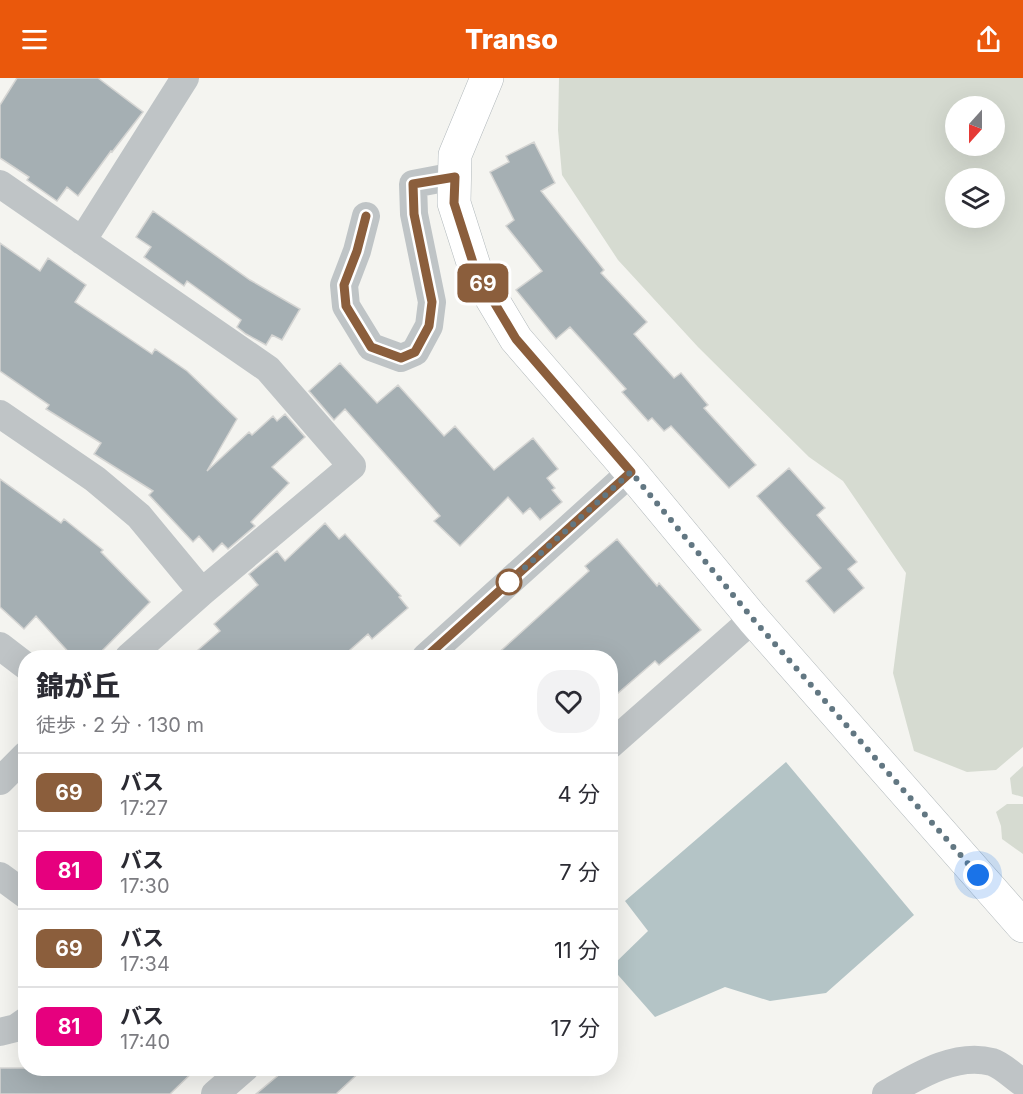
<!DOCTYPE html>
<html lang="ja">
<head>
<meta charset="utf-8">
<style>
	body { margin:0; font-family:Inter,"Noto Sans JP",sans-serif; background:#f2f2f3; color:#2b2b33; height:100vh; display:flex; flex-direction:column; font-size:22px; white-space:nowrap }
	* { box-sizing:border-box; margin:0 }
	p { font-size:20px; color:#7c7c81 }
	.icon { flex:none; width:33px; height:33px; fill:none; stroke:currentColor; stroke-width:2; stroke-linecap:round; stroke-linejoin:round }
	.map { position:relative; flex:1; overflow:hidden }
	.details { position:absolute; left:18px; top:572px; width:600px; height:426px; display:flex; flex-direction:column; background:#fff; border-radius:24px; box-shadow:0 6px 24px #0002 }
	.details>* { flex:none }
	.badge { padding:0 12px; border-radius:9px; font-size:21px; line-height:39px }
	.needle { width:39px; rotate:201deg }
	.controls { position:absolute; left:945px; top:18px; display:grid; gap:12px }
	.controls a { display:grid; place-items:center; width:60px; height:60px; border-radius:50%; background:#fff; box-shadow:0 6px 24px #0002; font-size:30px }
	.you { position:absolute; width:30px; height:30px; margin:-15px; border:4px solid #fff; border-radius:50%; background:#1a73e8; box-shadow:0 0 0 9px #1a73e833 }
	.map>.badge { position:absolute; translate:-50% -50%; box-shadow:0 0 0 3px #fff }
	.round { display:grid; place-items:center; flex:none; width:63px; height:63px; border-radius:24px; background:#f2f2f3 }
	.head { display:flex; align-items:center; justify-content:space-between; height:102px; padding:0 18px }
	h1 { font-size:28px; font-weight:800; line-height:45px }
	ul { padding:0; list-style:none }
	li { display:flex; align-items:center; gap:18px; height:78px; padding:0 18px; border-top:2px solid #e1e1e2 }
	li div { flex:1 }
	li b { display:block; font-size:22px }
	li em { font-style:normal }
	li .badge { min-width:66px; font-weight:700; text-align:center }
	header { display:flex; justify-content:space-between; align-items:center; height:78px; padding:0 18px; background:#ea580c; color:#fff; font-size:27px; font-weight:800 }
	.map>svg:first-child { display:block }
	.green { fill:#d6dbd1; fill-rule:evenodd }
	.water { fill:#b4c4c6 }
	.building { fill:#a5afb3; stroke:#d5d5d3; stroke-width:1.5 }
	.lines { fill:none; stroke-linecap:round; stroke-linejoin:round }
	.secondary-casing { stroke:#b1b8bb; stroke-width:34 }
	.street { stroke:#bfc4c6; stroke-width:28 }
	.secondary { stroke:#fff; stroke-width:33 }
	.line-casing { stroke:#fff; stroke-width:14 }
	.line { stroke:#8b5e3c; stroke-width:9 }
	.walk { stroke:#627782; stroke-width:6; stroke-dasharray:0 10.8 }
	.stop-dot { fill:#fff; stroke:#8b5e3c; stroke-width:3 }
</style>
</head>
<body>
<header><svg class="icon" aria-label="menu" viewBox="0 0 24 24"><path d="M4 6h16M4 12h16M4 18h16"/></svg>Transo<svg class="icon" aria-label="share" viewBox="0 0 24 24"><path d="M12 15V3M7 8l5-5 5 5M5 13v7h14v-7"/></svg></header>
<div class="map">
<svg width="1023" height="1016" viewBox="0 0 1023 1016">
	<rect width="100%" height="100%" fill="#f4f4f0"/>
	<path class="green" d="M 559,0 L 1023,0 L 1023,669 L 996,692 L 967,694 L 914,673 L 893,595 L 906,495 L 843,403 L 809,379 L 698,269 L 618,182 L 562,97 L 558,52 ZM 994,28 L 994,68 L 956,68 L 956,28 ZM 994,100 L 994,140 L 956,140 L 956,100 Z
		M 1023,688 L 1023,719 L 1012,716 L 1010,700 Z
		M 1007,726 L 1023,726 L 1023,776 L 1002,761 L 1001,748 L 996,734 Z"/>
	<path class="water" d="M 786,684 L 914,837 L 826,915 L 770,923 L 725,909 L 655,939 L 611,889 L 648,853 L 625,823 Z"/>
	<path class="building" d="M 17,0 L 98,0 L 143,34 L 112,74 L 111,73 L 78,118 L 67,109 L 57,123 L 27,102 L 29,99 L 0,80 L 0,27 Z
		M 534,64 L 555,105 L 541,113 L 604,192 L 601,195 L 647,244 L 634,256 L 674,300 L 681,295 L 708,327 L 704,330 L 756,387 L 729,410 L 671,348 L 664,353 L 652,340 L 648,343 L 622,314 L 626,311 L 570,249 L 556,261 L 516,212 L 542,193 L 506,148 L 514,142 L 490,94 L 509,84 L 506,78 Z
		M 153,133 L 250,202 L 300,231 L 282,262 L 272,257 L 266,267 L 246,256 L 237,249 L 241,242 L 187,203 L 184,208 L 144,179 L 151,169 L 136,159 Z
		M 0,165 L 40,193 L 48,180 L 86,207 L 75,224 L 152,276 L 155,271 L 187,293 L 237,341 L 207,393 L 249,354 L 252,357 L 273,338 L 277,343 L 285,336 L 305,359 L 272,389 L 289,405 L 251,444 L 255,448 L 228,471 L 222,465 L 213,474 L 199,458 L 193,464 L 149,417 L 153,413 L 94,376 L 101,365 L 46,331 L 49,327 L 0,293 Z
		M 340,285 L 377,325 L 398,307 L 444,358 L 455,348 L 494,392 L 533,360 L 558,391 L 547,400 L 555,410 L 552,412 L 562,424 L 540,442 L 530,430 L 523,436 L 508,419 L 460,468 L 434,443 L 440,438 L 345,331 L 334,342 L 309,313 Z
		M 789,390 L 825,430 L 817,437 L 857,484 L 848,491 L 864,510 L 834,535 L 806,503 L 821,490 L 757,418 Z
		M 0,401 L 61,445 L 64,441 L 103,472 L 101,474 L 150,524 L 96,579 L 73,579 L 36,538 L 24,551 L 0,529 Z
		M 325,445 L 339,461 L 345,456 L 401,518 L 399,519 L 408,530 L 372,561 L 368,556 L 342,579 L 190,579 L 220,553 L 214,546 L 258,507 L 249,496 L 277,473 L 285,483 Z
		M 617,461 L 657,508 L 659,505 L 701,552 L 659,587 L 655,583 L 610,622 L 610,579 L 494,579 L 589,493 L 585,488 Z
		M 0,990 L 197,990 L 170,1016 L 0,1016 Z
		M 287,990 L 364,990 L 336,1016 L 256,1016 Z"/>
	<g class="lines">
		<defs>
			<path id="secondary" d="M 487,0 L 455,77 L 454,125 L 476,194 L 516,261 L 631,394 L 753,541 L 1023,848"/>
		</defs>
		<use href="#secondary" class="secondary-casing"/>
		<path class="street" d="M 0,106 L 268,291 L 352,388 L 202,514 L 129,579
			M 366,138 L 357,173 L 344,207 L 346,228 L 371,269 L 401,280 L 415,274 L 429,248 L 432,224 L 414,136 L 413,106 L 455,98
			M 82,163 L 185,0
			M 0,336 L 95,401 L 139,438 L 202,514
			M 0,568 L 26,588
			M 426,579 L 631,394
			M 610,667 L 753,541
			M 0,703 L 26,677
			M 0,798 L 26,817
			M 0,954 L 16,950 L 26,943
			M 215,1016 L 245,990
			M 886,1016 C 916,999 955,974 992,984 C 1002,987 1014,999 1023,1005"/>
		<use href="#secondary" class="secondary"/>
	</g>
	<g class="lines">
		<defs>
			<path id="line" d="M 366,138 L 357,173 L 344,207 L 346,228 L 371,269 L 401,280 L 415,274 L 429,248 L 432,224 L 414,136 L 413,106 L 455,99 L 454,125 L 476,194 L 516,261 L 631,394 L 426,579"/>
		</defs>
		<use href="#line" class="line-casing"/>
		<use href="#line" class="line"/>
		<path class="walk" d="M 509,504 L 631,394 L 753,541 L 978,797"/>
	</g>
	<circle class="stop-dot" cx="509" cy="504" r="12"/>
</svg>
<div class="controls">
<a><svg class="needle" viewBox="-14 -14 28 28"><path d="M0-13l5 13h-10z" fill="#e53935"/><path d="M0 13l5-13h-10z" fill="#7c7c81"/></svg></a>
<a><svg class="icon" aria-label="layers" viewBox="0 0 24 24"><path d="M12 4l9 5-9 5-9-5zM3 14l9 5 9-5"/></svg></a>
</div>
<div class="you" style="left:978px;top:797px"></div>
<b class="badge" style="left:483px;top:205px;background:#8b5e3c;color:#fff">69</b>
<section class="details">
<div class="head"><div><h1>錦が丘</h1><p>徒歩 · 2 分 · 130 m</p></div><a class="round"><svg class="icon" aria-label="heart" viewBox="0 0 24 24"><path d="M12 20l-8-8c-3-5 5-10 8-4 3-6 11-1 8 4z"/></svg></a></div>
<ul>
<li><span class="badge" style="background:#8b5e3c;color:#fff">69</span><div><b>バス</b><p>17:27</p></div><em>4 分</em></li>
<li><span class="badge" style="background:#e6007e;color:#fff">81</span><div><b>バス</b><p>17:30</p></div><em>7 分</em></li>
<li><span class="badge" style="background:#8b5e3c;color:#fff">69</span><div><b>バス</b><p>17:34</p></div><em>11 分</em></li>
<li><span class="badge" style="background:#e6007e;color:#fff">81</span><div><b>バス</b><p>17:40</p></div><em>17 分</em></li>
</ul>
</section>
</div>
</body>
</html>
